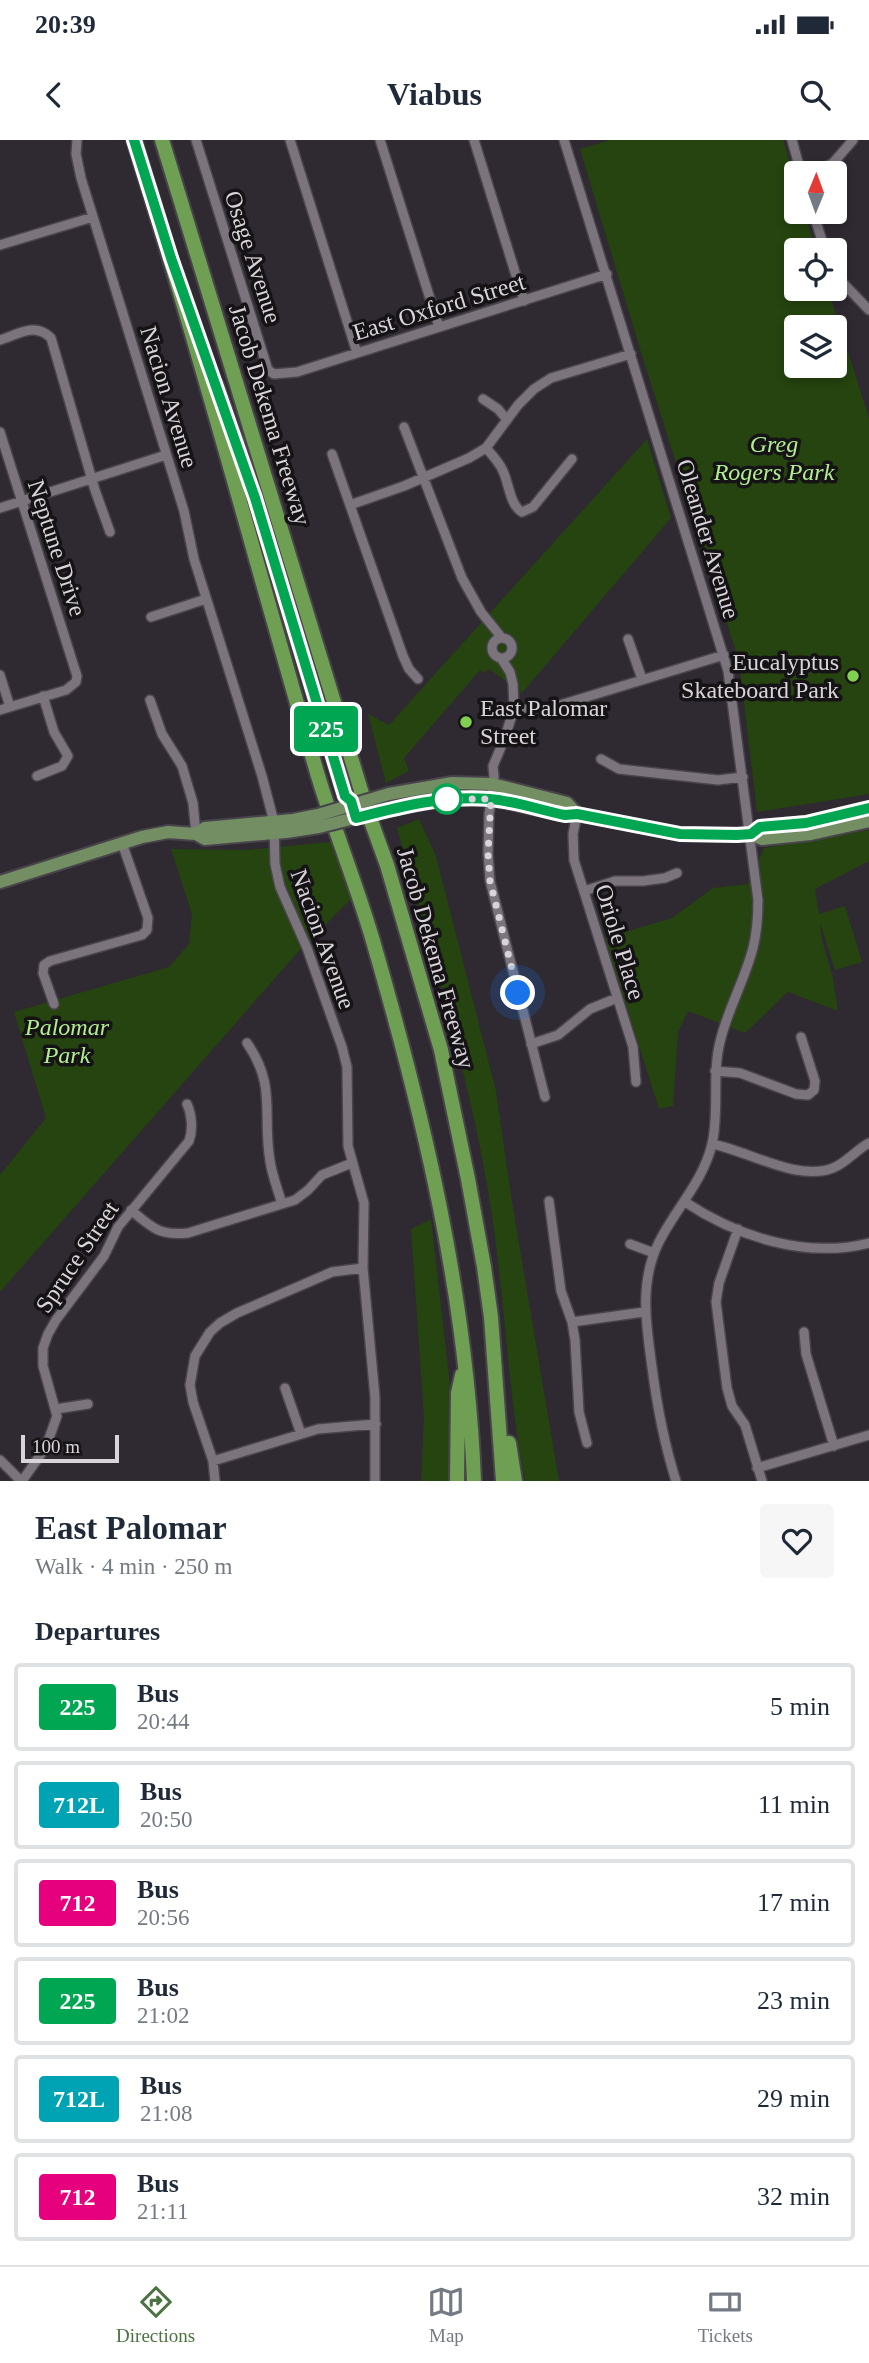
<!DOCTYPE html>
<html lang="en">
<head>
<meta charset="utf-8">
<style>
	body { margin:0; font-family:Georgia,serif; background:#f6f6f7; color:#1f2937; height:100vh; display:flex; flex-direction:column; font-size:26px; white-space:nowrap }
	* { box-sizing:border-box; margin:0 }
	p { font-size:23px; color:#747a83 }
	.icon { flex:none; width:38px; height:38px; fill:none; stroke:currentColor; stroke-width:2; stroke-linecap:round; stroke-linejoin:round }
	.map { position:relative; height:1341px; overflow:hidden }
	.side { display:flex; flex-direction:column; background:#fff; flex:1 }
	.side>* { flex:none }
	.badge { padding:0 14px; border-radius:5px; font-size:24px; line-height:46px }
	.needle { width:46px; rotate:1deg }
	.controls { position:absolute; left:784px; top:21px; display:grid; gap:14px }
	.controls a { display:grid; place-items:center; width:63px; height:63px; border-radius:7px; background:#fff; box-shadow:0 4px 10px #0003; font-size:35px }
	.scale { position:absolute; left:21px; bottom:18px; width:98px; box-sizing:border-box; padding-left:7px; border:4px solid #d8d4d9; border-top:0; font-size:19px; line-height:24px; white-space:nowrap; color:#d8d4d9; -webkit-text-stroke:5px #161316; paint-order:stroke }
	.you { position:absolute; width:35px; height:35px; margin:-18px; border:5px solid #fff; border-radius:50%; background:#1a73e8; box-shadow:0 0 0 10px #1a73e833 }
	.map>.badge { position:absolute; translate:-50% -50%; box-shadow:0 0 0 4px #fff }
	h2 { padding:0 35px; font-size:26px; line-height:63px }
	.round { display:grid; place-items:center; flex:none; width:74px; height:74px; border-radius:7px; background:#f6f6f7 }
	.summary { display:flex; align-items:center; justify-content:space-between; height:119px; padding:0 35px }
	h1 { font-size:33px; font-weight:600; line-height:52px }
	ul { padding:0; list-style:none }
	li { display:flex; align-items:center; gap:21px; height:88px; margin:0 14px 10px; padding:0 21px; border:4px solid #e0e1e3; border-radius:7px }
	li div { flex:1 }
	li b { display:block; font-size:26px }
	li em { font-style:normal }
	li .badge { min-width:77px; font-weight:700; text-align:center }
	.status { display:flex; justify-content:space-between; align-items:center; height:49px; padding:0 35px; background:#fff; direction:ltr }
	.status svg { height:19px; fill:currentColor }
	header { display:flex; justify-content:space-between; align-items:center; height:91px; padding:0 35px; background:#fff; font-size:32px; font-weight:600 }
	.tabs { display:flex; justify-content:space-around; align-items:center; height:98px; border-top:2px solid #e0e1e3; background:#fff; font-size:19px; color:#747a83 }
	.tabs a { display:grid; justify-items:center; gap:4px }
	.tabs .on { color:#4c7442 }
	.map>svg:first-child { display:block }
	.green { fill:#25440f; fill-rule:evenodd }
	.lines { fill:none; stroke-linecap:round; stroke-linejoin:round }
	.minor-casing { stroke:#49444b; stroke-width:12 }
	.major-casing { stroke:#49444b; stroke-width:16 }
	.highway-casing { stroke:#49444b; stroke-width:18 }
	.minor { stroke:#7b747d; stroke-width:9 }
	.major { stroke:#738e63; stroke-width:12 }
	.highway { stroke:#6e9f52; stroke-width:14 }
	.major-bridge-casing { stroke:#49444b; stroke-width:16; stroke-linecap:butt }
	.major-bridge { stroke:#738e63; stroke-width:12 }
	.line-casing { stroke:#fff; stroke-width:16 }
	.line { stroke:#00a651; stroke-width:10 }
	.walk { stroke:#d8d4d9; stroke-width:7; stroke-dasharray:0 12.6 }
	.poi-dot { fill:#82d04f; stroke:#161316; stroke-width:2.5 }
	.stop-dot { fill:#fff; stroke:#00a651; stroke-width:3.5 }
	.labels { text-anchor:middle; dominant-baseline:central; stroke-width:7; stroke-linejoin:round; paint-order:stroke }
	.street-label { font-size:24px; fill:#d8d4d9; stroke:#161316 }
	.park-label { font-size:24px; font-style:italic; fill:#b1ee8f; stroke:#161316 }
	.poi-label { font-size:24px; fill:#d8d4d9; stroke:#161316; text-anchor:end }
</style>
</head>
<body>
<div class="status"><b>20:39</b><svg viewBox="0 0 49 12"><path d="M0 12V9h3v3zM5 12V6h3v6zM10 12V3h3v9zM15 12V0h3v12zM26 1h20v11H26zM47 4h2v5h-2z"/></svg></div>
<header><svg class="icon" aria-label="back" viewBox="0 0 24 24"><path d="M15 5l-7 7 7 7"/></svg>Viabus<svg class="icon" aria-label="search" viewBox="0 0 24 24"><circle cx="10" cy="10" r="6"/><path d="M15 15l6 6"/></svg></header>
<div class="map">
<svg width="869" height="1341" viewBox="0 0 869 1341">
	<rect width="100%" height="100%" fill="#2f2931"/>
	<path class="green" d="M 610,0 L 783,0 L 796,42 L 796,72 L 804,72 L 816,110 L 796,110 L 796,149 L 828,149 L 869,278 L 869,654 L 757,672 L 739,521 L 640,209 L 580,9 ZM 796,187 L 835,187 L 835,226 L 796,226 Z
		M 647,299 L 671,378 L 522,553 L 489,529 L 484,533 L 480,530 L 404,618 L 409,631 L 386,643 L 368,574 L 389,585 Z
		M 419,679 L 436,716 L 496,951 L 512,1062 L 559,1341 L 525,1341 C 507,1249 505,1155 490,1063 C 470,936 430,812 397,688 Z
		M 869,690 L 869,721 L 815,749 L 819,774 L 845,766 L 862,822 L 835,830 L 820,783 L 822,800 L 833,838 L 838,871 L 788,852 L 745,893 L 688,871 L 678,892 L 673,966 L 659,969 L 605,798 L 672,778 L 713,748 L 748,744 L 764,708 Z
		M 331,702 L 351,759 L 298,812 L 0,1152 L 0,1035 L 46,978 L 14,872 L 169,827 L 189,804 L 192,774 L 171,709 L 247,710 Z
		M 431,1079 L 461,1341 L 421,1341 L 424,1278 L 411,1089 Z"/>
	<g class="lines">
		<defs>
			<path id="minor" d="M 77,0 L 76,14 L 81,38 L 184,371 L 194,419 L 262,636 L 274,682 L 275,724 L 280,747 L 307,808 L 342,907 L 347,927 L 348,1006 L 364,1063 L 363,1128 L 375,1257 L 375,1341
				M 196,0 L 268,230 L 274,234 L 297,232 L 607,134
				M 290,0 L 357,213
				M 380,0 L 439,187
				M 474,0 L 524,161
				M 564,0 L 728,531 L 758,760 C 758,777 757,792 753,808 C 745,839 729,867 721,898 C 711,933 720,969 712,1004 C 703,1042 676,1068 659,1102 C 639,1142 646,1184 652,1227 C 657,1266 664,1303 676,1341
				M 792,0 L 801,33
				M 814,33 L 833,23 L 853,0
				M 813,72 L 825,110
				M 0,105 L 93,77
				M 835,130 L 842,142 L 869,170
				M 0,200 C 19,194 35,182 51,198 L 95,350 L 110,392
				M 483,259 L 498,269 L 507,280
				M 404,287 L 462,438 L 481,472 L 502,498
				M 0,292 L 77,536 L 76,542 L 66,550 L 0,570
				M 486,308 C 493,316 499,322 503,331 C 509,344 510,365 522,372 L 533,367 L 572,319
				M 332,314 L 403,516 L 409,529 L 418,539
				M 350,365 L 404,346 L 469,318 L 486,308 L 518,265 L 534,249 L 551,238 L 631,214
				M 0,368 L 166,315
				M 151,477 L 206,459
				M492 508a10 10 0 1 1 20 0a10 10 0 1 1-20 0Z
				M 628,499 L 642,539
				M 501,518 L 510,532 L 513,544 L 514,569 L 504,600 L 493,626 L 494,637 L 489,674 L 488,713 L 490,741 L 545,957
				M 0,535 L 10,567
				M 150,560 L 162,594 L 182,626 L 193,663 L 196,694
				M 514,569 L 547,569 L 724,515
				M 601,619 L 619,629 L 718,640 L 743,637
				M 37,636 L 62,626 L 68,616 L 54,592 L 43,556
				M 577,674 L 573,694 L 574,720 L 633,907 L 636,942
				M 584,751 L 615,741 L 643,741 L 665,738 L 677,733
				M 54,864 L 43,833 L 44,825 L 50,821 L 142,795 L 147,790 L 148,778 L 122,703
				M 247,903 C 277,946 262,974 270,1021 C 272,1035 278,1050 282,1064
				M 531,904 L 558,895 L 590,869 L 617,858
				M 715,931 L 740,933 L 796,954 L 808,955 L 814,950 L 815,941 L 801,897
				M 712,1004 C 749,1011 797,1042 833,1028 C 846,1023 856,1010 869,1003
				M 549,1061 L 561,1151 L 572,1182 L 575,1200 L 579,1272 L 587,1303
				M 685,1062 C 738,1097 806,1119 869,1103
				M 131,1070 C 152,1088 160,1096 188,1093 L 295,1060 L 308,1050 L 322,1035 L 352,1023
				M 738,1089 L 719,1143 L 716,1162 L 727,1248 L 732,1266 L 745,1285 L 762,1341
				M 630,1104 L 654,1113
				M 572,1182 L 644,1172
				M 804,1192 L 806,1214 L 834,1306
				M 285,1248 L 301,1294
				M 56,1269 L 88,1264
				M 0,1320 L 21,1341
				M 213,1321 L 318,1289 L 376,1284
				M 757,1328 L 869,1295
				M 22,1341 L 46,1307 L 57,1276 L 43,1226 L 43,1208 L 48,1194 L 56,1180 L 104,1116 L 118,1087 L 189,1001 C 193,990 192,975 187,964
				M 215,1341 L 213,1321 L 193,1262 L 190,1245 L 195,1216 L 210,1192 L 220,1183 L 237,1173 L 332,1132 L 363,1128"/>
			<path id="major" d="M 389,654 L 452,643 L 492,644 L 567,663 L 577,674
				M 390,669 L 447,659 L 491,659 L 565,675 L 577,674 L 680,694 L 751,694 L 762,699 L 811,694 L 869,681
				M 196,694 L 205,688 L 293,680 L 318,675
				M 751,694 L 760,687 L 806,683 L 869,668
				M 0,742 L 142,697 L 168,692 L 196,694 L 205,699 L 286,692 L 319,687"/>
			<path id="highway" d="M 134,0 C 200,211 256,424 318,636 C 335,692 357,746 373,801 C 424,977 467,1157 474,1341
				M 162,0 L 367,670 L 387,725 L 441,910 L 468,1039 L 484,1127 L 491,1177 L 503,1341
				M 216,245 L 255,358 L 345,656 L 351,661 L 354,674
				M 509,1303 L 515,1341
				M 457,1341 L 458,1253 L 462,1235"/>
		</defs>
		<use href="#minor" class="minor-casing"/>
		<use href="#major" class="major-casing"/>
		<use href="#highway" class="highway-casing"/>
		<use href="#minor" class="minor"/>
		<use href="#major" class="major"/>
		<use href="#highway" class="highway"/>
		<defs>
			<path id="major-bridge" d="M 318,675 L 389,654
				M 319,687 L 390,669"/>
		</defs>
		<use href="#major-bridge" class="major-bridge-casing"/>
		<use href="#major-bridge" class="major-bridge"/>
	</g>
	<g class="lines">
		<defs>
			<path id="line" d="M 134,0 L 171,118 L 255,358 L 345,656 L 351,661 L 356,678 C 399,667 444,655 490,659 C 515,661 540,670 565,675 L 577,674 L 680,694 L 737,695 L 751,694 L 760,687 L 806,683 L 869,668"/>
		</defs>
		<use href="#line" class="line-casing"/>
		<use href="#line" class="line"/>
		<path class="walk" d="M 447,659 L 491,659 L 488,713 L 490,741 L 518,853"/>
	</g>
	<g class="poi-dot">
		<circle cx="853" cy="536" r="7"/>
		<circle cx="466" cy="582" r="7"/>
	</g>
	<circle class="stop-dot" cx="447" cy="659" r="14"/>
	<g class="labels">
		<g class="street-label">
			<text transform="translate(253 117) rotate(72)">Osage Avenue</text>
			<text transform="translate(439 167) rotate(-17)">East Oxford Street</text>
			<text transform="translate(169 257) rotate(73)">Nacion Avenue</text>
			<text transform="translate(270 275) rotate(73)">Jacob Dekema Freeway</text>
			<text transform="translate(708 399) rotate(73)">Oleander Avenue</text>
			<text transform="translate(57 408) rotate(72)">Neptune Drive</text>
			<text transform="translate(323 799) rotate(70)">Nacion Avenue</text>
			<text transform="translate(620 802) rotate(73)">Oriole Place</text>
			<text transform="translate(436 818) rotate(74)">Jacob Dekema Freeway</text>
			<text transform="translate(77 1117) rotate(-56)">Spruce Street</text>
		</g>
		<g class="park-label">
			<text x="774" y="304">Greg<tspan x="774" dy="28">Rogers Park</tspan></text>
			<text x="67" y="887">Palomar<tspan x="67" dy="28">Park</tspan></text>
		</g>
		<g class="poi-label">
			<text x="839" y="522">Eucalyptus<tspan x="839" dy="28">Skateboard Park</tspan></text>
			<text x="480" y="568" text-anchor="start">East Palomar<tspan x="480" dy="28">Street</tspan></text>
		</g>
	</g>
</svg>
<div class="controls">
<a><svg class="needle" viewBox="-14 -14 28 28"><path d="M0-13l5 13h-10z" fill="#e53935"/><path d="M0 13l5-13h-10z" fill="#747a83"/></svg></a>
<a><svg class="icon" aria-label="locate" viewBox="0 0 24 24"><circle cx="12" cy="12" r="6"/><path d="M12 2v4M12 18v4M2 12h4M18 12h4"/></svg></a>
<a><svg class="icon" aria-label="layers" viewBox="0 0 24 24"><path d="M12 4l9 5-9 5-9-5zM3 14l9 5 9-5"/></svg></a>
</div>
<div class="scale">100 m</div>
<div class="you" style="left:518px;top:853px"></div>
<b class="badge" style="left:326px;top:589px;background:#00a651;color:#fff">225</b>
</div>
<section class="side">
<div class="summary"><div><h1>East Palomar</h1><p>Walk · 4 min · 250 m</p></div><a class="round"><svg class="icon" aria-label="heart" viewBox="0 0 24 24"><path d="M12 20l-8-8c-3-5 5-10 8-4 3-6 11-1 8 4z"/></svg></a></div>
<h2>Departures</h2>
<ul>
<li><span class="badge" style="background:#00a651;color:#fff">225</span><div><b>Bus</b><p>20:44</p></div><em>5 min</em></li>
<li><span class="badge" style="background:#00a3b4;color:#fff">712L</span><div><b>Bus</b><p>20:50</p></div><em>11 min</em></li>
<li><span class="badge" style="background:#e6007e;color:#fff">712</span><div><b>Bus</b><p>20:56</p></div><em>17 min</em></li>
<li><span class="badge" style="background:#00a651;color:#fff">225</span><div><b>Bus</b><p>21:02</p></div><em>23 min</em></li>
<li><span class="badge" style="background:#00a3b4;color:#fff">712L</span><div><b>Bus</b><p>21:08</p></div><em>29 min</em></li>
<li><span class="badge" style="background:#e6007e;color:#fff">712</span><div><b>Bus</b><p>21:11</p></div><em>32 min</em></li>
</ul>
</section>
<nav class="tabs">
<a class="on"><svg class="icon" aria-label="directions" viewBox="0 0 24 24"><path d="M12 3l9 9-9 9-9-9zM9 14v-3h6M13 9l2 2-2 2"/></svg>Directions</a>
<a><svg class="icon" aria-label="map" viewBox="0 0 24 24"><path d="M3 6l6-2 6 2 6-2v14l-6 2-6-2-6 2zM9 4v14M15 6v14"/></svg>Map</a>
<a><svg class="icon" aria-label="tickets" viewBox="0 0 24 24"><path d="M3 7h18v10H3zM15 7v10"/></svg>Tickets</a>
</nav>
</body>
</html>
